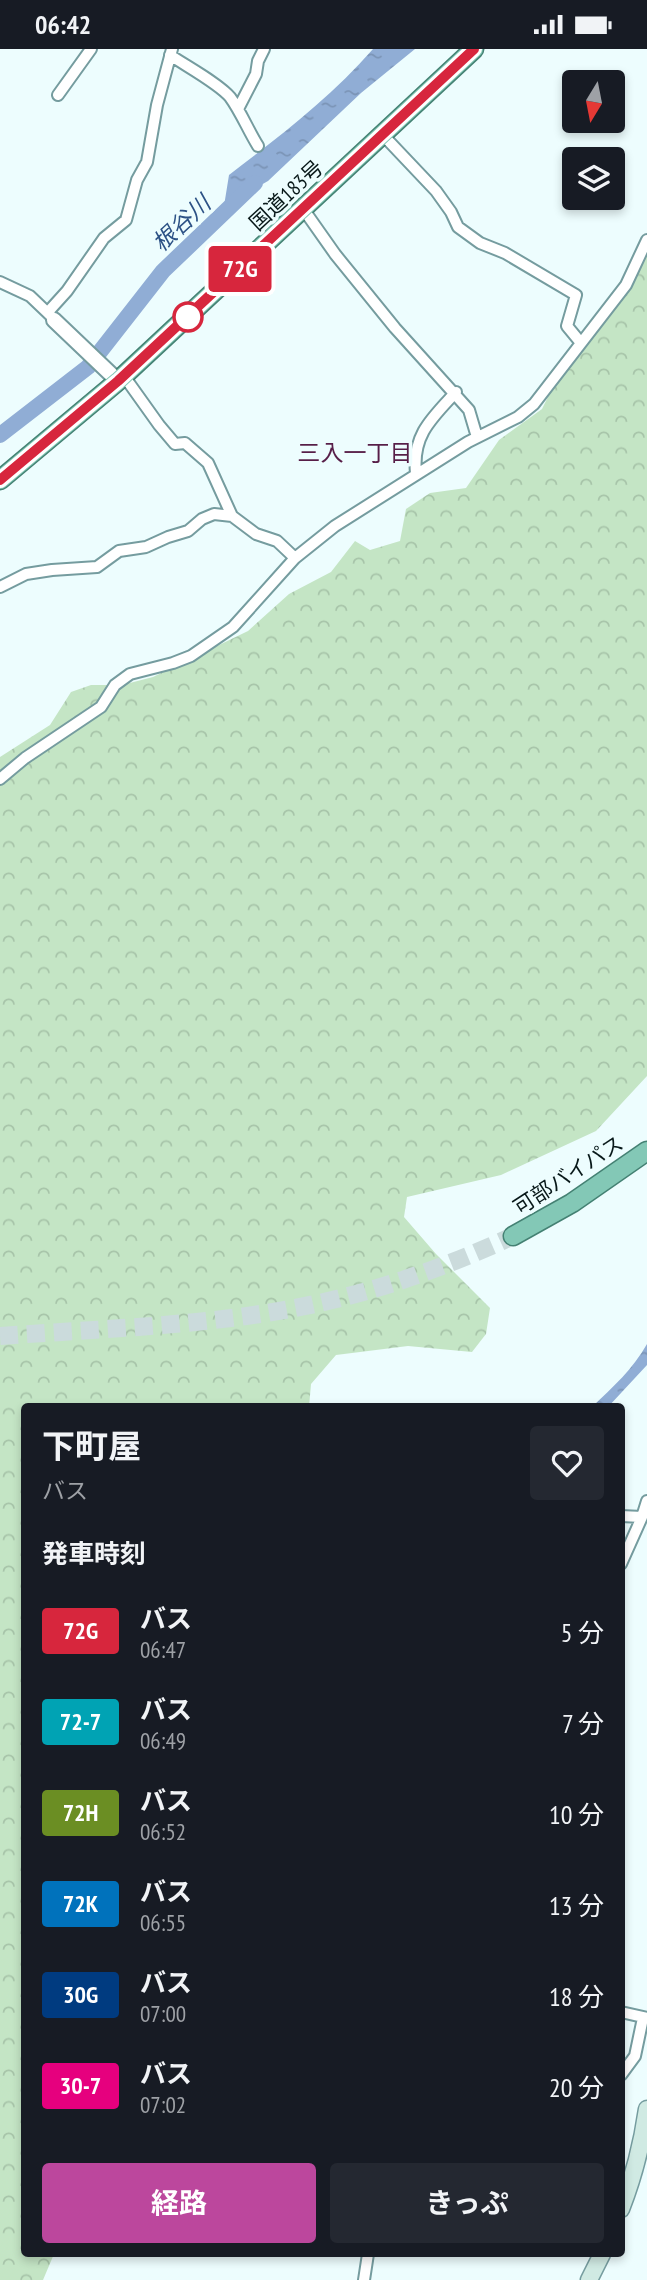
<!DOCTYPE html>
<html lang="ja">
<head>
<meta charset="utf-8">
<style>
	body { margin:0; font-family:"PT Sans Narrow","Noto Sans JP",sans-serif; background:#242831; color:#f1f3f6; height:100vh; display:flex; flex-direction:column; font-size:26px; white-space:nowrap }
	* { box-sizing:border-box; margin:0 }
	p { font-size:23px; color:#9ea1a6 }
	.icon { flex:none; width:38px; height:38px; fill:none; stroke:currentColor; stroke-width:2; stroke-linecap:round; stroke-linejoin:round }
	.map { position:relative; flex:1; overflow:hidden }
	.sheet { position:absolute; left:21px; top:1354px; width:604px; height:854px; display:flex; flex-direction:column; background:#171b24; border-radius:7px; box-shadow:0 4px 10px #0003 }
	.sheet>* { flex:none }
	.badge { padding:0 14px; border-radius:5px; font-size:24px; line-height:46px }
	.needle { width:46px; rotate:190deg }
	.fabs { position:absolute; left:562px; top:21px; display:grid; gap:14px }
	.fabs a { display:grid; place-items:center; width:63px; height:63px; border-radius:7px; background:#171b24; box-shadow:0 4px 10px #0003; font-size:35px }
	.map>.badge { position:absolute; translate:-50% -50%; box-shadow:0 0 0 4px #fff }
	h2 { padding:0 21px; font-size:26px; line-height:63px }
	.round { display:grid; place-items:center; flex:none; width:74px; height:74px; border-radius:7px; background:#242831 }
	.overview { display:flex; align-items:center; justify-content:space-between; height:119px; padding:0 21px }
	h1 { font-size:33px; font-weight:700; line-height:52px }
	.button { display:flex; gap:14px; margin-top:auto; padding:14px 21px }
	.button a { flex:1; height:80px; border-radius:7px; background:#bc479d; color:#fff; font-size:28px; font-weight:700; line-height:80px; text-align:center }
	.button a+a { background:#242831; color:#f1f3f6 }
	ul { padding:0; list-style:none }
	li { display:flex; align-items:center; gap:21px; height:91px; padding:0 21px }
	li div { flex:1 }
	li b { display:block; font-size:26px }
	li em { font-style:normal }
	li .badge { min-width:77px; font-weight:700; text-align:center }
	.status { display:flex; justify-content:space-between; align-items:center; height:49px; padding:0 35px; background:#171b24; direction:ltr }
	.status svg { height:19px; fill:currentColor }
	.map>svg:first-child { display:block }
	.forest { fill:url(#forest-crowns) }
	.water { fill:url(#water-ripples) }
	.lines { fill:none; stroke-linecap:round; stroke-linejoin:round }
	.river { stroke:#90add5; stroke-width:16 }
	.trunk-tunnel { stroke:#cbdbdc; stroke-width:18; stroke-dasharray:18 9; stroke-linecap:butt }
	.minor-casing { stroke:#759c9f; stroke-width:14 }
	.tertiary-casing { stroke:#759c9f; stroke-width:18 }
	.secondary-casing { stroke:#759c9f; stroke-width:19 }
	.trunk-casing { stroke:#448173; stroke-width:21 }
	.minor { stroke:#fff; stroke-width:10 }
	.tertiary { stroke:#fff; stroke-width:14 }
	.secondary { stroke:#d0eae3; stroke-width:16 }
	.trunk { stroke:#83c8b6; stroke-width:18 }
	.line-casing { stroke:#fff; stroke-width:16 }
	.line { stroke:#d7263d; stroke-width:10 }
	.stop-dot { fill:#fff; stroke:#d7263d; stroke-width:3.5 }
	.labels { text-anchor:middle; dominant-baseline:central; stroke-width:7; stroke-linejoin:round; paint-order:stroke }
	.street-label { font-size:21px; fill:#081819; stroke:#edfdfe }
	.water-label { font-size:23px; font-style:italic; fill:#2c5286; stroke:#edfdfe }
	.neighbourhood-label { font-size:23px; fill:#571e48; stroke:#edfdfe }
</style>
</head>
<body>
<div class="status"><b>06:42</b><svg viewBox="0 0 49 12"><path d="M0 12V9h3v3zM5 12V6h3v6zM10 12V3h3v9zM15 12V0h3v12zM26 1h20v11H26zM47 4h2v5h-2z"/></svg></div>
<div class="map">
<svg width="647" height="2231" viewBox="0 0 647 2231">
	<defs>
		<pattern id="forest-crowns" width="20" height="18" patternUnits="userSpaceOnUse" patternTransform="scale(1.75)"><rect width="20" height="18" fill="#c4e5c5"/><path d="M2 6a3 3 0 1 1 6 0M12 15a3 3 0 1 1 6 0" fill="none" stroke="#a7c4a9"/></pattern>
		<pattern id="water-ripples" width="26" height="14" patternUnits="userSpaceOnUse" patternTransform="scale(1.75)"><rect width="26" height="14" fill="#90add5"/><path d="M2 4q2-2 4 0t4 0M15 11q2-2 4 0t4 0" fill="none" stroke="#7b94b6"/></pattern>
	</defs>
	<rect width="100%" height="100%" fill="#edfdfe"/>
	<path class="forest" d="M 647,189 L 647,1027 L 596,1082 L 501,1126 L 407,1148 L 404,1168 L 436,1205 L 490,1259 L 486,1285 L 472,1303 L 408,1297 L 336,1306 L 311,1335 L 309,1358 L 24,1358 L 24,2205 L 54,2205 L 43,2231 L 0,2231 L 0,708 L 50,676 L 71,643 L 91,636 L 122,636 L 153,628 L 248,582 L 289,545 L 331,523 L 355,492 L 370,501 L 400,492 L 406,460 L 430,444 L 466,439 L 499,391 L 542,360 L 570,303 L 635,212 Z"/>
	<path class="water" d="M 373,0 L 415,0 L 361,44 L 268,132 L 224,157 L 229,126 C 280,87 330,49 373,0 Z
		M 647,1295 L 647,1316 L 608,1358 L 592,1358 C 613,1338 633,1320 647,1295 Z"/>
	<g class="lines">
		<path class="river" d="M 0,386 L 88,318 L 163,222 L 255,134"/>
		<path class="trunk-tunnel" d="M 0,1287 C 109,1279 221,1277 328,1252 C 392,1237 453,1215 513,1187"/>
		<defs>
			<path id="minor" d="M 170,6 C 186,17 218,34 230,48 C 241,63 248,81 258,97
				M 58,46 L 91,0
				M 238,60 L 256,25 L 258,12 L 264,0
				M 382,85 L 436,142 L 451,163 L 458,178 L 480,194 L 505,204 L 576,246 L 567,277 L 581,294
				M 304,161 L 335,205 L 395,279 L 469,361 L 477,388
				M 0,233 L 30,247 L 52,268
				M 48,263 L 67,242 L 104,189 L 126,171 L 137,131 L 147,113 L 157,56 L 172,0
				M 124,327 L 159,376 L 175,395 L 185,394 L 208,414 L 232,467 L 256,485 L 277,492 L 295,509
				M 416,424 C 412,386 432,369 456,343
				M 0,538 L 26,525 L 52,521 L 97,518 L 119,502 L 146,498 L 168,488 L 188,482 L 202,470 L 214,465 L 232,467
				M 0,730 L 25,709 L 101,658 L 115,636 L 130,625 L 173,614 L 191,607 L 233,578 L 295,509 L 335,477 L 468,393 L 518,368 L 534,355 L 626,236 L 647,191
				M 621,1467 L 642,1468
				M 621,1515 L 642,1468 L 647,1452
				M 621,1963 L 647,1969
				M 621,2026 L 635,2007 L 643,1969
				M 364,2231 L 368,2205"/>
			<path id="tertiary" d="M 54,271 L 118,332"/>
			<path id="secondary" d="M 621,2160 C 634,2127 642,2095 647,2060
				M 589,2231 L 602,2205"/>
			<path id="trunk" d="M 0,431 L 118,332 L 474,0
				M 513,1187 L 572,1154 L 647,1102"/>
		</defs>
		<use href="#minor" class="minor-casing"/>
		<use href="#tertiary" class="tertiary-casing"/>
		<use href="#secondary" class="secondary-casing"/>
		<use href="#trunk" class="trunk-casing"/>
		<use href="#minor" class="minor"/>
		<use href="#tertiary" class="tertiary"/>
		<use href="#secondary" class="secondary"/>
		<use href="#trunk" class="trunk"/>
	</g>
	<g class="lines">
		<defs>
			<path id="line" d="M 0,431 L 118,332 L 474,0"/>
		</defs>
		<use href="#line" class="line-casing"/>
		<use href="#line" class="line"/>
	</g>
	<circle class="stop-dot" cx="188" cy="268" r="14"/>
	<g class="labels">
		<g class="street-label">
			<text transform="translate(286 146) rotate(-43)">国道183号</text>
			<text transform="translate(568 1126) rotate(-33)">可部バイパス</text>
		</g>
		<g class="water-label">
			<text transform="translate(181 174) rotate(-43)">根谷川</text>
		</g>
		<g class="neighbourhood-label">
			<text x="355" y="403">三入一丁目</text>
		</g>
	</g>
</svg>
<div class="fabs">
<a><svg class="needle" viewBox="-14 -14 28 28"><path d="M0-13l5 13h-10z" fill="#e53935"/><path d="M0 13l5-13h-10z" fill="#9ea1a6"/></svg></a>
<a><svg class="icon" aria-label="layers" viewBox="0 0 24 24"><path d="M12 4l9 5-9 5-9-5zM3 14l9 5 9-5"/></svg></a>
</div>
<b class="badge" style="left:240px;top:220px;background:#d7263d;color:#fff">72G</b>
<section class="sheet">
<div class="overview"><div><h1>下町屋</h1><p>バス</p></div><a class="round"><svg class="icon" aria-label="heart" viewBox="0 0 24 24"><path d="M12 20l-8-8c-3-5 5-10 8-4 3-6 11-1 8 4z"/></svg></a></div>
<h2>発車時刻</h2>
<ul>
<li><span class="badge" style="background:#d7263d;color:#fff">72G</span><div><b>バス</b><p>06:47</p></div><em>5 分</em></li>
<li><span class="badge" style="background:#00a3b4;color:#fff">72-7</span><div><b>バス</b><p>06:49</p></div><em>7 分</em></li>
<li><span class="badge" style="background:#6b8e23;color:#fff">72H</span><div><b>バス</b><p>06:52</p></div><em>10 分</em></li>
<li><span class="badge" style="background:#0072bc;color:#fff">72K</span><div><b>バス</b><p>06:55</p></div><em>13 分</em></li>
<li><span class="badge" style="background:#003b80;color:#fff">30G</span><div><b>バス</b><p>07:00</p></div><em>18 分</em></li>
<li><span class="badge" style="background:#e6007e;color:#fff">30-7</span><div><b>バス</b><p>07:02</p></div><em>20 分</em></li>
</ul>
<div class="button"><a>経路</a><a>きっぷ</a></div>
</section>
</div>
</body>
</html>
